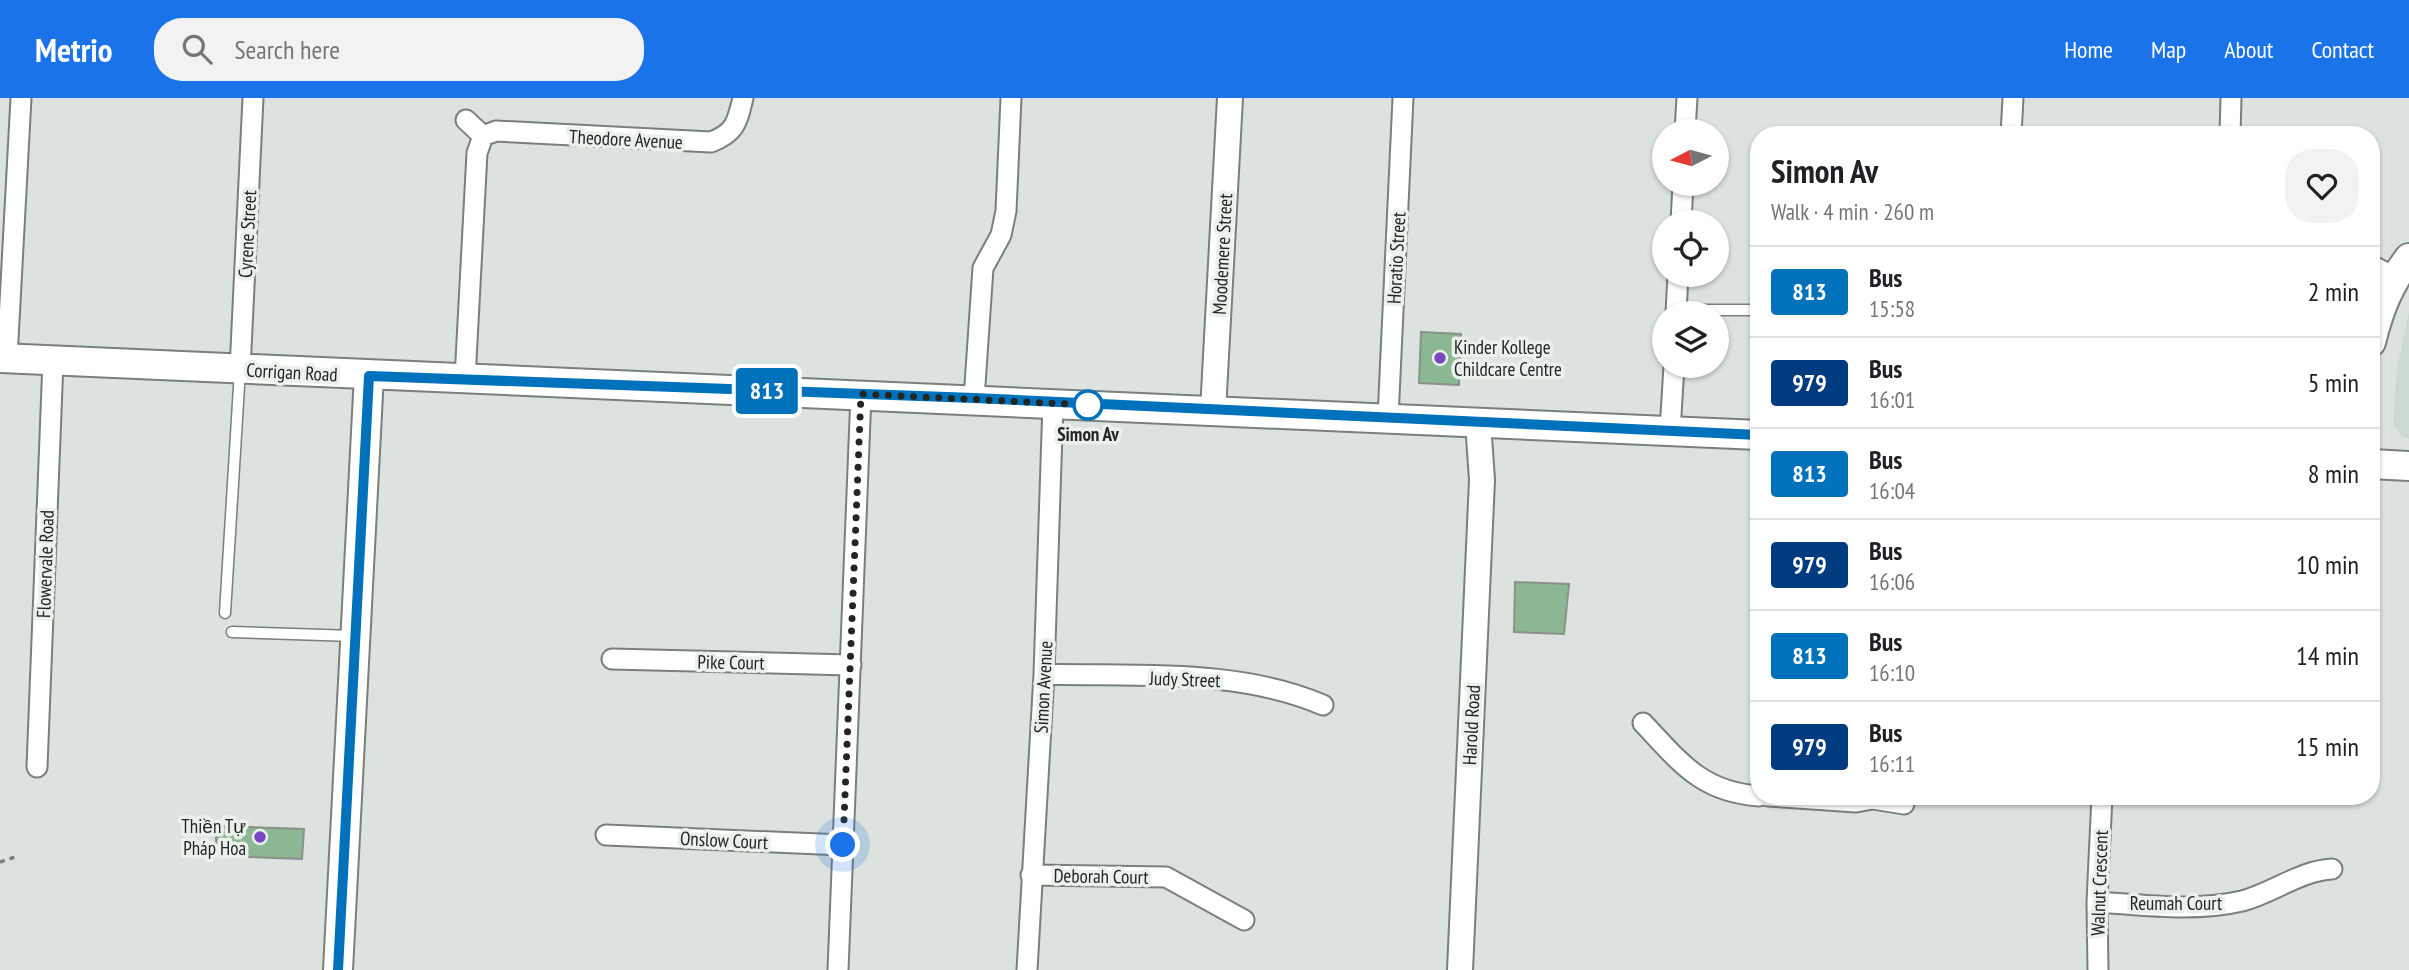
<!DOCTYPE html>
<html lang="en">
<head>
<meta charset="utf-8">
<style>
	body { margin:0; font-family:"PT Sans Narrow",sans-serif; background:#f2f2f2; color:#202124; height:100vh; display:flex; flex-direction:column; font-size:26px; white-space:nowrap }
	* { box-sizing:border-box; margin:0 }
	p { font-size:23px; color:#757577 }
	.icon { flex:none; width:38px; height:38px; fill:none; stroke:currentColor; stroke-width:2; stroke-linecap:round; stroke-linejoin:round }
	.map { position:relative; flex:1; overflow:hidden }
	.details { position:absolute; left:1750px; top:28px; width:630px; height:679px; display:flex; flex-direction:column; background:#fff; border-radius:28px; box-shadow:0 2px 5px #0004 }
	.details>* { flex:none }
	.badge { padding:0 14px; border-radius:5px; font-size:24px; line-height:46px }
	.needle { width:46px; rotate:264deg }
	.buttons { position:absolute; left:1652px; top:21px; display:grid; gap:14px }
	.buttons a { display:grid; place-items:center; width:77px; height:77px; border-radius:50%; background:#fff; box-shadow:0 2px 5px #0004; font-size:35px }
	.you { position:absolute; width:35px; height:35px; margin:-18px; border:5px solid #fff; border-radius:50%; background:#1a73e8; box-shadow:0 0 0 10px #1a73e833 }
	.map>.badge { position:absolute; translate:-50% -50%; box-shadow:0 0 0 4px #fff }
	.round { display:grid; place-items:center; flex:none; width:74px; height:74px; border-radius:28px; background:#f2f2f2 }
	.headline { display:flex; align-items:center; justify-content:space-between; height:119px; padding:0 21px }
	h1 { font-size:33px; font-weight:700; line-height:52px }
	ul { padding:0; list-style:none }
	li { display:flex; align-items:center; gap:21px; height:91px; padding:0 21px; border-top:2px solid #e0e0e0 }
	li div { flex:1 }
	li b { display:block; font-size:26px }
	li em { font-style:normal }
	li .badge { min-width:77px; font-weight:700; text-align:center }
	header { display:flex; align-items:center; gap:42px; box-sizing:border-box; height:98px; padding:0 35px; background:#1a73e8; color:#fff }
	header strong { font-size:33px }
	nav { display:flex; gap:38px; margin-inline-start:auto; font-size:24px }
	.search { width:490px; height:63px; background:#f2f2f2; display:flex; align-items:center; gap:18px; box-sizing:border-box; padding:0 24px; border-radius:28px; color:#757577; font-size:26px }
	.map>svg:first-child { display:block }
	.built { fill:#cddacf }
	.building { fill:#8bb892; stroke:#8b908b; stroke-width:2 }
	.lines { fill:none; stroke-linecap:round; stroke-linejoin:round }
	.service-casing { stroke:#797f7a; stroke-width:13 }
	.minor-casing { stroke:#797f7a; stroke-width:23 }
	.tertiary-casing { stroke:#797f7a; stroke-width:28 }
	.secondary-casing { stroke:#797f7a; stroke-width:32 }
	.path { stroke:#7a7e7b; stroke-width:3.5; stroke-dasharray:5 5; stroke-linecap:butt }
	.service { stroke:#fff; stroke-width:10 }
	.minor { stroke:#fff; stroke-width:19 }
	.tertiary { stroke:#fff; stroke-width:24 }
	.secondary { stroke:#fff; stroke-width:28 }
	.line-casing { stroke:#fff; stroke-width:16 }
	.line { stroke:#0072bc; stroke-width:10 }
	.walk { stroke:#232523; stroke-width:7; stroke-dasharray:0 12.6 }
	.poi-dot { fill:#7947bf; stroke:#eaf0ea; stroke-width:2.5 }
	.stop-dot { fill:#fff; stroke:#0072bc; stroke-width:3.5 }
	.labels { text-anchor:middle; dominant-baseline:central; stroke-width:7; stroke-linejoin:round; paint-order:stroke }
	.street-label { font-size:19px; fill:#232523; stroke:#eaf0ea }
	.poi-label { font-size:19px; fill:#232523; stroke:#eaf0ea; text-anchor:start }
	.stop-label { font-size:19px; font-weight:bold; fill:#232523; stroke:#eaf0ea }
</style>
</head>
<body>
<header>
<strong>Metrio</strong>
<div class="search"><svg class="icon" aria-label="search" viewBox="0 0 24 24"><circle cx="10" cy="10" r="6"/><path d="M15 15l6 6"/></svg>Search here</div>
<nav><a>Home</a><a>Map</a><a>About</a><a>Contact</a></nav>
</header>
<div class="map">
<svg width="2409" height="872" viewBox="0 0 2409 872">
	<rect width="100%" height="100%" fill="#dce2dd"/>
	<path class="built" d="M 2409,214 L 2409,341 L 2404,340 L 2393,328 L 2397,270 Z"/>
	<path class="building" d="M 1421,234 L 1461,236 L 1459,287 L 1419,285 Z
		M 1515,484 L 1569,486 L 1564,536 L 1514,534 Z
		M 216,728 L 304,731 L 302,761 L 248,759 L 248,748 L 216,746 Z"/>
	<g class="lines">
		<defs>
			<path id="service" d="M 1676,212 L 1759,212
				M 225,515 L 240,272
				M 232,534 L 354,538"/>
			<path id="minor" d="M 466,22 L 483,38
				M 1685,33 L 1687,0
				M 2011,37 L 2013,0
				M 2230,37 L 2231,0
				M 1681,124 L 1683,86
				M 2371,167 L 2394,179
				M 1676,215 L 1678,177
				M 7,260 L 21,0
				M 240,272 L 253,0
				M 465,281 L 477,55 L 483,38 L 496,33 L 711,44 C 735,35 737,25 743,0
				M 974,301 L 983,170 L 1001,137 L 1006,113 L 1011,0
				M 1388,320 L 1403,0
				M 1670,333 L 1674,268
				M 612,561 L 851,567
				M 1044,576 C 1136,579 1237,570 1323,607
				M 1643,625 C 1680,664 1701,694 1759,698
				M 37,669 L 53,263
				M 1768,698 L 1856,704 L 1873,701 L 1904,706 L 1902,698
				M 606,737 L 843,747
				M 1031,777 L 1166,779 L 1244,822
				M 2097,804 C 2144,807 2195,814 2242,803 C 2273,795 2299,773 2332,771
				M 838,872 L 861,296
				M 1027,872 L 1044,576 L 1053,305
				M 2098,872 L 2097,804 L 2102,698"/>
			<path id="tertiary" d="M 1213,313 L 1230,0
				M 1460,872 L 1482,382 L 1478,324"/>
			<path id="secondary" d="M 2371,244 C 2379,212 2389,186 2409,160
				M 0,260 L 1759,337
				M 2371,366 L 2409,368
				M 338,872 L 369,277"/>
		</defs>
		<use href="#service" class="service-casing"/>
		<use href="#minor" class="minor-casing"/>
		<use href="#tertiary" class="tertiary-casing"/>
		<use href="#secondary" class="secondary-casing"/>
		<path class="path" d="M 0,764 L 18,758"/>
		<use href="#service" class="service"/>
		<use href="#minor" class="minor"/>
		<use href="#tertiary" class="tertiary"/>
		<use href="#secondary" class="secondary"/>
	</g>
	<g class="lines">
		<defs>
			<path id="line" d="M 338,872 L 369,278 L 974,300 L 1759,337"/>
		</defs>
		<use href="#line" class="line-casing"/>
		<use href="#line" class="line"/>
		<path class="walk" d="M 843,747 L 861,296 L 1088,307"/>
	</g>
	<g class="poi-dot">
		<circle cx="1440" cy="260" r="7"/>
		<circle cx="260" cy="739" r="7"/>
	</g>
	<circle class="stop-dot" cx="1088" cy="307" r="14"/>
	<g class="labels">
		<g class="street-label">
			<text transform="translate(626 41) rotate(3)">Theodore Avenue</text>
			<text transform="translate(247 136) rotate(-87)">Cyrene Street</text>
			<text transform="translate(1222 156) rotate(-87)">Moodemere Street</text>
			<text transform="translate(1396 160) rotate(-87)">Horatio Street</text>
			<text transform="translate(292 274) rotate(3)">Corrigan Road</text>
			<text transform="translate(45 466) rotate(-88)">Flowervale Road</text>
			<text transform="translate(731 564) rotate(1)">Pike Court</text>
			<text transform="translate(1185 581) rotate(2)">Judy Street</text>
			<text transform="translate(1043 589) rotate(-87)">Simon Avenue</text>
			<text transform="translate(1471 627) rotate(-87)">Harold Road</text>
			<text transform="translate(724 742) rotate(3)">Onslow Court</text>
			<text transform="translate(1101 778) rotate(1)">Deborah Court</text>
			<text transform="translate(2099 785) rotate(-88)">Walnut Crescent</text>
			<text x="2176" y="805">Reumah Court</text>
		</g>
		<g class="poi-label">
			<text x="1454" y="249">Kinder Kollege<tspan x="1454" dy="22">Childcare Centre</tspan></text>
			<text x="246" y="728" text-anchor="end">Thiền Tự<tspan x="246" dy="22">Pháp Hoa</tspan></text>
		</g>
		<g class="stop-label">
			<text x="1088" y="336">Simon Av</text>
		</g>
	</g>
</svg>
<div class="buttons">
<a><svg class="needle" viewBox="-14 -14 28 28"><path d="M0-13l5 13h-10z" fill="#e53935"/><path d="M0 13l5-13h-10z" fill="#757577"/></svg></a>
<a><svg class="icon" aria-label="locate" viewBox="0 0 24 24"><circle cx="12" cy="12" r="6"/><path d="M12 2v4M12 18v4M2 12h4M18 12h4"/></svg></a>
<a><svg class="icon" aria-label="layers" viewBox="0 0 24 24"><path d="M12 4l9 5-9 5-9-5zM3 14l9 5 9-5"/></svg></a>
</div>
<div class="you" style="left:843px;top:747px"></div>
<b class="badge" style="left:767px;top:293px;background:#0072bc;color:#fff">813</b>
<section class="details">
<div class="headline"><div><h1>Simon Av</h1><p>Walk · 4 min · 260 m</p></div><a class="round"><svg class="icon" aria-label="heart" viewBox="0 0 24 24"><path d="M12 20l-8-8c-3-5 5-10 8-4 3-6 11-1 8 4z"/></svg></a></div>
<ul>
<li><span class="badge" style="background:#0072bc;color:#fff">813</span><div><b>Bus</b><p>15:58</p></div><em>2 min</em></li>
<li><span class="badge" style="background:#003b80;color:#fff">979</span><div><b>Bus</b><p>16:01</p></div><em>5 min</em></li>
<li><span class="badge" style="background:#0072bc;color:#fff">813</span><div><b>Bus</b><p>16:04</p></div><em>8 min</em></li>
<li><span class="badge" style="background:#003b80;color:#fff">979</span><div><b>Bus</b><p>16:06</p></div><em>10 min</em></li>
<li><span class="badge" style="background:#0072bc;color:#fff">813</span><div><b>Bus</b><p>16:10</p></div><em>14 min</em></li>
<li><span class="badge" style="background:#003b80;color:#fff">979</span><div><b>Bus</b><p>16:11</p></div><em>15 min</em></li>
</ul>
</section>
</div>
</body>
</html>
